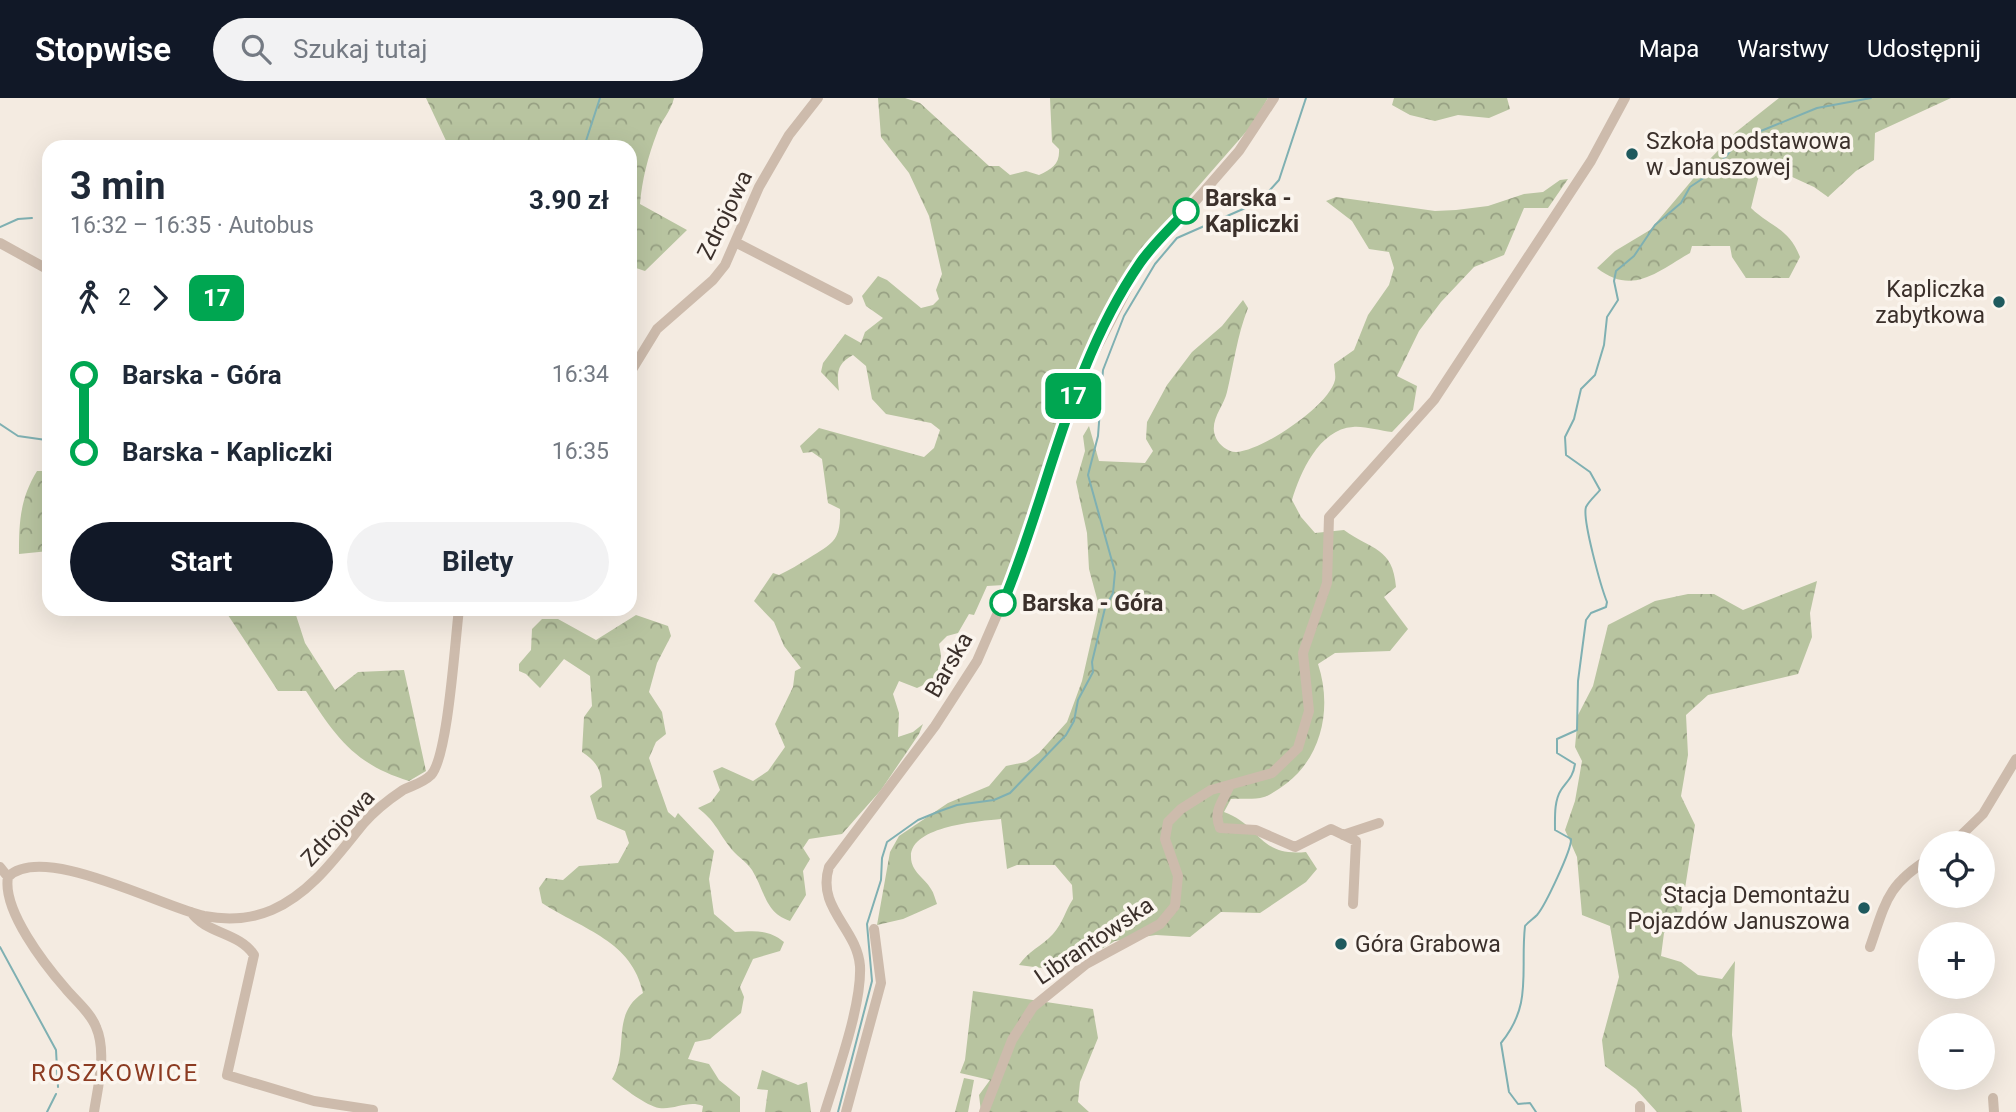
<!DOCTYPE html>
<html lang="pl">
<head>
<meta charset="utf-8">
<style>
	body { margin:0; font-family:Roboto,sans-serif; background:#f2f2f3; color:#1f2937; height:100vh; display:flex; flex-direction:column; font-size:26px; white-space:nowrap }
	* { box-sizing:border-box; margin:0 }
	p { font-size:23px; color:#747a83 }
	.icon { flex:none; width:38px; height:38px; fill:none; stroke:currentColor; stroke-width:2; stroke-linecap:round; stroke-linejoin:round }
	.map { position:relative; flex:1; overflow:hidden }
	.panel { position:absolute; left:42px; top:42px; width:595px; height:476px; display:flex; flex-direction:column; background:#fff; border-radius:21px; box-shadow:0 7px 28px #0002 }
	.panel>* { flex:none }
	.badge { padding:0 14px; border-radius:10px; font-size:24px; line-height:46px }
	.tools { position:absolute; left:1918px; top:733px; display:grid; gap:14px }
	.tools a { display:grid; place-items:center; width:77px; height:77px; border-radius:50%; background:#fff; box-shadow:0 7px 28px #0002; font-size:35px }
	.map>.badge { position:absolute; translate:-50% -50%; box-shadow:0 0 0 4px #fff }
	.legs { display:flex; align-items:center; gap:10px; height:77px; padding:0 28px; font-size:23px }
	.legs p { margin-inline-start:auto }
	.overview { display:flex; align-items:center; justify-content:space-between; height:119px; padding:0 28px }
	h1 { font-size:38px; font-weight:700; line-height:52px }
	.action { display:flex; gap:14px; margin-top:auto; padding:14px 28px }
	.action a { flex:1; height:80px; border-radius:42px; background:#111827; color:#fff; font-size:28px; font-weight:700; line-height:80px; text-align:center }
	.action a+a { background:#f2f2f3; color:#1f2937 }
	ul { padding:0 28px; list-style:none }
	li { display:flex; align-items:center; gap:24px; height:77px; font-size:26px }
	li i { display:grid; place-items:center; width:10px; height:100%; margin:0 9px; background:currentColor }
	li i::after { content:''; width:18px; height:18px; margin:-9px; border:5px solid; border-radius:50%; background:#fff }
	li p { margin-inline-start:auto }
	li:first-child i { background:linear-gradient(#0000 50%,currentColor 0) }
	li:last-child i { background:linear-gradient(currentColor 50%,#0000 0) }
	header { display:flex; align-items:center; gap:42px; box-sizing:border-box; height:98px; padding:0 35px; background:#111827; color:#fff }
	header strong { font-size:33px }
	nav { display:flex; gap:38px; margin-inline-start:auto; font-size:24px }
	.search { width:490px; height:63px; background:#f2f2f3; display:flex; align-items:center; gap:18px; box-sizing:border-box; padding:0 24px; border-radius:38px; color:#747a83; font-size:26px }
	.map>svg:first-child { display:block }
	.forest { fill:url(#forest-crowns) }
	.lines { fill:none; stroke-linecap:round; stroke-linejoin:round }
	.stream { stroke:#7fb0b2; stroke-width:2 }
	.minor { stroke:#cdbbac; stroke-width:10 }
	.line-1-casing { stroke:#fff; stroke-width:16 }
	.line-1 { stroke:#00a651; stroke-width:10 }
	.poi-dot { fill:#1f5a5e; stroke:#fbf5ee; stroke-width:2.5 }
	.stop-1-dot { fill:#fff; stroke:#00a651; stroke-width:3.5 }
	.labels { text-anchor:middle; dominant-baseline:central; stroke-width:7; stroke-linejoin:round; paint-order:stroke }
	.poi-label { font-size:23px; fill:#3b302b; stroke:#fbf5ee; text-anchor:start }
	.stop-label { font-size:23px; font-weight:bold; fill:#3b302b; stroke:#fbf5ee; text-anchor:start }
	.street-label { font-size:23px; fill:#3b302b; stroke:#fbf5ee }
	.neighbourhood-label { font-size:24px; letter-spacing:2px; fill:#8c3b22; stroke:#fbf5ee }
</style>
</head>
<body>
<header>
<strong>Stopwise</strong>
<div class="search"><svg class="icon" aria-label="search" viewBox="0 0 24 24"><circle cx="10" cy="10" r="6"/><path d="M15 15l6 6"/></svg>Szukaj tutaj</div>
<nav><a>Mapa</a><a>Warstwy</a><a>Udostępnij</a></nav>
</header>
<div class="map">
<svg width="2016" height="1014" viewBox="0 0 2016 1014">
	<defs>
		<pattern id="forest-crowns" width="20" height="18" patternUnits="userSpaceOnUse" patternTransform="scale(1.75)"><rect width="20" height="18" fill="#b8c4a0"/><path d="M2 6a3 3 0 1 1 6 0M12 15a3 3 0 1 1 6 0" fill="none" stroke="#97a083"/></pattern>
	</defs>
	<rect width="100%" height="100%" fill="#f4ebe1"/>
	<path class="forest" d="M 426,0 L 674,0 C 671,14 661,22 657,35 C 648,58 642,82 640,106 L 687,132 L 645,173 L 630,168 L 630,49 L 449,49 Z
		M 878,0 L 905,0 L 920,5 L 989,68 L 999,68 L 1010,77 L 1026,73 L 1039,77 C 1052,71 1060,66 1059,51 L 1052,44 L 1050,0 L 1268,0 L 1252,27 L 1140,155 L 1106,217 L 1068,299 L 1004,487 L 987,488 L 974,517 L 969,516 L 958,535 L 947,538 L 939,546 L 941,557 L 938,580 L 917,590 L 899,583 L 893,596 L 899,615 L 898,639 L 913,634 L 923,626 L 919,636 L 881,692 L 842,736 L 809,741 L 803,750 L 810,761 L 803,773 L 806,797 L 790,823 C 765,815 765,793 752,772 C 746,763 735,757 729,748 C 717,732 715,723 698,710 L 711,704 L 720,692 L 713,673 L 722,669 L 753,683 L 768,673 L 785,649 L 775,626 L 793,589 L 795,573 L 801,570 L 784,548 L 774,524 L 754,503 L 773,475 L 779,477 C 790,472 799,466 809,460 C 833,445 841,443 840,411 L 828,405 L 822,361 L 812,354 L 803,355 L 800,348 L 819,330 L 924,359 L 934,350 L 940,332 L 931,325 L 886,316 L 872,301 L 866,268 L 853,257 C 836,266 837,276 839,293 L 821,274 L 823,265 L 845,236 L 861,245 L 865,234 L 883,220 L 866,208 L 862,198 L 878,178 L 887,182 L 921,210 L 933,207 L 939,201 L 936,192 L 942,176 L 929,118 L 909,75 L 881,39 Z
		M 1394,0 L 1507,0 L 1510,11 L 1489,20 L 1458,17 L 1435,23 L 1410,17 L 1392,7 Z
		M 1779,0 L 1951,0 L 1875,35 L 1874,62 L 1856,73 L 1828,99 L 1814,89 L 1762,65 L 1751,110 C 1772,130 1789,130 1800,159 L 1789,180 L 1746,180 L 1732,159 L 1730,148 L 1692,148 L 1690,155 C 1657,174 1632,198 1597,170 L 1615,153 L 1650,132 L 1709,62 L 1736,34 Z
		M 1568,81 L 1548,110 L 1524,110 L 1504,157 L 1474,169 L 1441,204 L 1419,233 L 1397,278 L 1417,288 L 1413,312 L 1392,334 C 1380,333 1365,328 1353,329 C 1319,331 1300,375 1292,402 L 1301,419 L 1315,435 L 1344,432 C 1371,452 1393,449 1396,489 L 1384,499 L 1408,531 L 1390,553 L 1335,555 L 1318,566 C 1332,608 1323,657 1287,685 C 1280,690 1271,697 1264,699 C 1254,702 1241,700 1231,701 L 1224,714 C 1261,727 1258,759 1306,754 L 1317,771 L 1306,784 L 1260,815 L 1221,814 L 1190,839 L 1156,837 L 1115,843 L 1064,873 L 1019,867 C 1028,853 1042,848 1053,836 C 1063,825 1065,813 1073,801 L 1072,787 L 1055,767 L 1017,767 L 1007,771 L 1001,721 C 980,723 910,728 911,759 C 911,774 925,780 931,791 C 934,795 935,801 937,806 L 903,821 L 877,827 L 890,754 L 899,738 L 948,705 L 989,688 L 1006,668 L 1026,664 L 1039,655 L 1067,624 L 1082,583 L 1099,508 L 1089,471 L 1087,435 L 1076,384 L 1085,353 L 1083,338 L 1089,328 L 1099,363 L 1145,365 L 1153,353 L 1146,341 L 1147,324 L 1167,287 L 1192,254 L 1222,228 L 1243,202 L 1248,210 C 1237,238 1234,265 1227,294 C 1224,308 1208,324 1216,340 C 1219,347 1229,355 1237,354 C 1263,352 1329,308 1335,282 C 1336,277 1334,270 1334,266 L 1354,252 L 1368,217 L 1389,187 L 1394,170 L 1389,154 L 1369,151 L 1352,123 L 1326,103 L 1336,99 L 1435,113 L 1456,112 L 1488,108 L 1524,96 L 1543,94 L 1560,82 Z
		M 37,373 L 49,373 L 49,453 L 19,456 C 19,424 20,401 37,373 Z
		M 1817,483 L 1810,515 L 1812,539 L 1798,576 L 1708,597 L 1686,617 L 1688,657 L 1681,698 L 1695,727 L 1680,822 L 1664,835 L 1661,858 L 1681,864 L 1698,877 L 1722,881 L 1735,863 L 1732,937 L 1742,1014 L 1657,1014 L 1636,991 L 1605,968 L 1602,942 L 1619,879 L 1610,828 L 1582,817 L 1577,759 L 1565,732 L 1575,703 L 1582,663 L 1575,649 L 1578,617 L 1593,588 L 1608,527 L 1655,503 L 1688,496 L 1714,496 L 1743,512 Z
		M 224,511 L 294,511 L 305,545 L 335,592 L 358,574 L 404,572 L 426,673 L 409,683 C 354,666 336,639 306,593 L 278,593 Z
		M 636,517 L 668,528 L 671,538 L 657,565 L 649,594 L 662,614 L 666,636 L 656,644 L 649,660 L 668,714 L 675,720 L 678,715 L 714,753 L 709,781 L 714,816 L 735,834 C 754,833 769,831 784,844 L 780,853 L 753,861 L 740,889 L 744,899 L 741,915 L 710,941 L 695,944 L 688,961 L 709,966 L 719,982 L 740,999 L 740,1014 L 702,1014 L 703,1008 C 688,1002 675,1012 659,1010 C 647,1008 623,990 612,981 C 630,952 610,917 643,895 C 632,843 584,832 542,805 L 539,790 L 546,780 L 563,782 L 579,768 L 618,765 L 629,745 L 625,733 L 597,721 L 590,698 L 602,689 C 601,671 597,664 582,654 L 584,619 L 592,608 L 590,578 L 564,561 L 540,590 L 526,576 L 519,573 L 519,566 L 531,552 L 532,531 L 542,521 L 558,521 L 596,542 Z
		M 973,893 L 1093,911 L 1098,940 L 1080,984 L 1078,1004 L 1089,1014 L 981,1014 L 979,997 L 990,982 L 960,975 L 965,962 Z
		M 762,972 L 798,987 L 807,984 L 811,1014 L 765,1014 L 768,992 L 757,991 Z
		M 964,980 L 974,982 L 968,1014 L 955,1014 Z"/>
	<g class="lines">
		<path class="stream" d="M 584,49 L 600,0
			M 0,129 L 18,121 L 32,120
			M 0,326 L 18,338 L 46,342 L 49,345
			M 0,849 L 56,952 L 58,989
			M 47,1014 L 56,996
			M 838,1014 L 872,883 L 867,826 L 881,782 L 882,760 L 887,744 L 918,722 L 940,713 L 957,707 L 994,702 L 1010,695 L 1066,637 L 1074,623 L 1078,602 L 1093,574 L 1092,564 L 1105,510 L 1113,495 L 1115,474 L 1088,377 L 1098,338 L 1103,272 L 1124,218 L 1155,166 L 1177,140 L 1259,104 L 1279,82 L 1306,0
			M 1536,1014 L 1530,1005 L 1518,1006 L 1509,994 L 1501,945 C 1533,906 1520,874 1525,828 C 1529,823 1533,821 1537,817 C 1545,808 1572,751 1571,741 L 1555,732 C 1555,719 1554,703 1561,692 C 1568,682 1573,679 1575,666 L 1557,655 L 1557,641 L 1577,632 L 1578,583 L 1586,522 L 1591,515 L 1606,509 L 1607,504 C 1601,489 1582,421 1586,409 C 1589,403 1596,397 1600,392 L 1590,374 L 1566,357 L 1565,339 L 1574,321 L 1581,291 L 1595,277 L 1604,247 L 1607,219 L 1618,202 L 1614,183 L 1616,173 L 1634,158 L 1655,127 L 1681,105 L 1690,89 L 1714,73 L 1739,42 L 1817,10 L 1871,0"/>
		<path class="minor" d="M 0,145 L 49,172
			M 737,145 L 848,202
			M 630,275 L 657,231 L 713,182 L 725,167 L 759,89 L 789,37 L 818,0
			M 1229,689 C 1222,705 1213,713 1220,730 L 1256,732 L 1295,749 L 1331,731 L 1356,743 L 1353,806
			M 1343,737 L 1379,725
			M 1952,746 L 1983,716 L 2016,661
			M 0,769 L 8,779
			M 191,814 C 206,836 239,834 254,857 L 227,977 L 314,1003 L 373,1012
			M 1870,849 C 1886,803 1887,787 1930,760
			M 1993,1000 L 1994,1014
			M 94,1014 C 98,988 107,954 96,929 C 90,914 76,903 66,891 C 45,867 2,812 8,779 C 42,744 162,809 204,818 C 226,822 251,821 272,812 C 311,795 336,759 363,726 C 375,712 388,702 403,692 C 413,687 423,685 431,677 C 448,659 455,542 459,511
			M 825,1014 C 837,975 862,907 860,868 C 857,830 816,810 829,769 L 935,628 L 977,563 L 1022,459 L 1073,296 L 1139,168 L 1239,53 L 1274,0
			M 846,1014 L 881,885 L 874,831
			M 984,1014 L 1012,942 L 1033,909 L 1086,866 L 1160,826 L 1175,808 L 1178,778 L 1165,741 L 1168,724 L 1181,711 L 1211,692 L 1272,675 L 1298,650 L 1309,613 L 1303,555 L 1327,485 L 1329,419 L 1434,302 L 1591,63 L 1625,0
			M 1640,1014 L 1640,1008"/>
	</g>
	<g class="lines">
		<defs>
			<path id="line-1" d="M 1003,505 C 1050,392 1069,268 1140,165 C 1153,146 1171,130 1186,113"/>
		</defs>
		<use href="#line-1" class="line-1-casing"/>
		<use href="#line-1" class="line-1"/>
	</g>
	<g class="poi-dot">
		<circle cx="1632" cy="56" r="7"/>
		<circle cx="1999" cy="204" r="7"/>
		<circle cx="1864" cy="810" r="7"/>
		<circle cx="1341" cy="846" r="7"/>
	</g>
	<g class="stop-1-dot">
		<circle cx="1186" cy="113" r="12"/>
		<circle cx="1003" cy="505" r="12"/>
	</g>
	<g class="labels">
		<g class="poi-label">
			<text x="1646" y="43">Szkoła podstawowa<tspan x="1646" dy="26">w Januszowej</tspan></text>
			<text x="1985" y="191" text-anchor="end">Kapliczka<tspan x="1985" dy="26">zabytkowa</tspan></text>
			<text x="1850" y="797" text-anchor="end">Stacja Demontażu<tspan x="1850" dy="26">Pojazdów Januszowa</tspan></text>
			<text x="1355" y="846">Góra Grabowa</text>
		</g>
		<g class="stop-label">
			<text x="1205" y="100">Barska -<tspan x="1205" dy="26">Kapliczki</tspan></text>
			<text x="1022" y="505">Barska - Góra</text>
		</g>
		<g class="street-label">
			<text transform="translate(725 117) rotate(-64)">Zdrojowa</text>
			<text transform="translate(949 567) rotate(-60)">Barska</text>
			<text transform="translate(338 730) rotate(-47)">Zdrojowa</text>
			<text transform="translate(1094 843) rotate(-34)">Librantowska</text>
		</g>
		<g class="neighbourhood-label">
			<text x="115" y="975">ROSZKOWICE</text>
		</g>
	</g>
</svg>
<div class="tools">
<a><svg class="icon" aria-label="locate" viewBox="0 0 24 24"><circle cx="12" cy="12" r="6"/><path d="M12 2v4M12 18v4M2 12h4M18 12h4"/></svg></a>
<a>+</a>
<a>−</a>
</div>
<b class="badge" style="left:1073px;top:298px;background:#00a651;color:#fff">17</b>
<section class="panel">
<div class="overview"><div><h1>3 min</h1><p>16:32 – 16:35 · Autobus</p></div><b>3.90 zł</b></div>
<div class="legs"><svg class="icon" aria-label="walk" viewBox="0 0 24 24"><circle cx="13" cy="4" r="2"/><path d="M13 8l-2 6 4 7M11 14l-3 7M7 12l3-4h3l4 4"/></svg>2<svg class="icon" aria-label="forward" viewBox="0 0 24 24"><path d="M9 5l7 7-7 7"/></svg><b class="badge" style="background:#00a651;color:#fff">17</b></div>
<ul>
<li><i style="color:#00a651"></i><b>Barska - Góra</b><p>16:34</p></li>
<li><i style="color:#00a651"></i><b>Barska - Kapliczki</b><p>16:35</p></li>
</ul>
<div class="action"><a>Start</a><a>Bilety</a></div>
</section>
</div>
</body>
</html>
